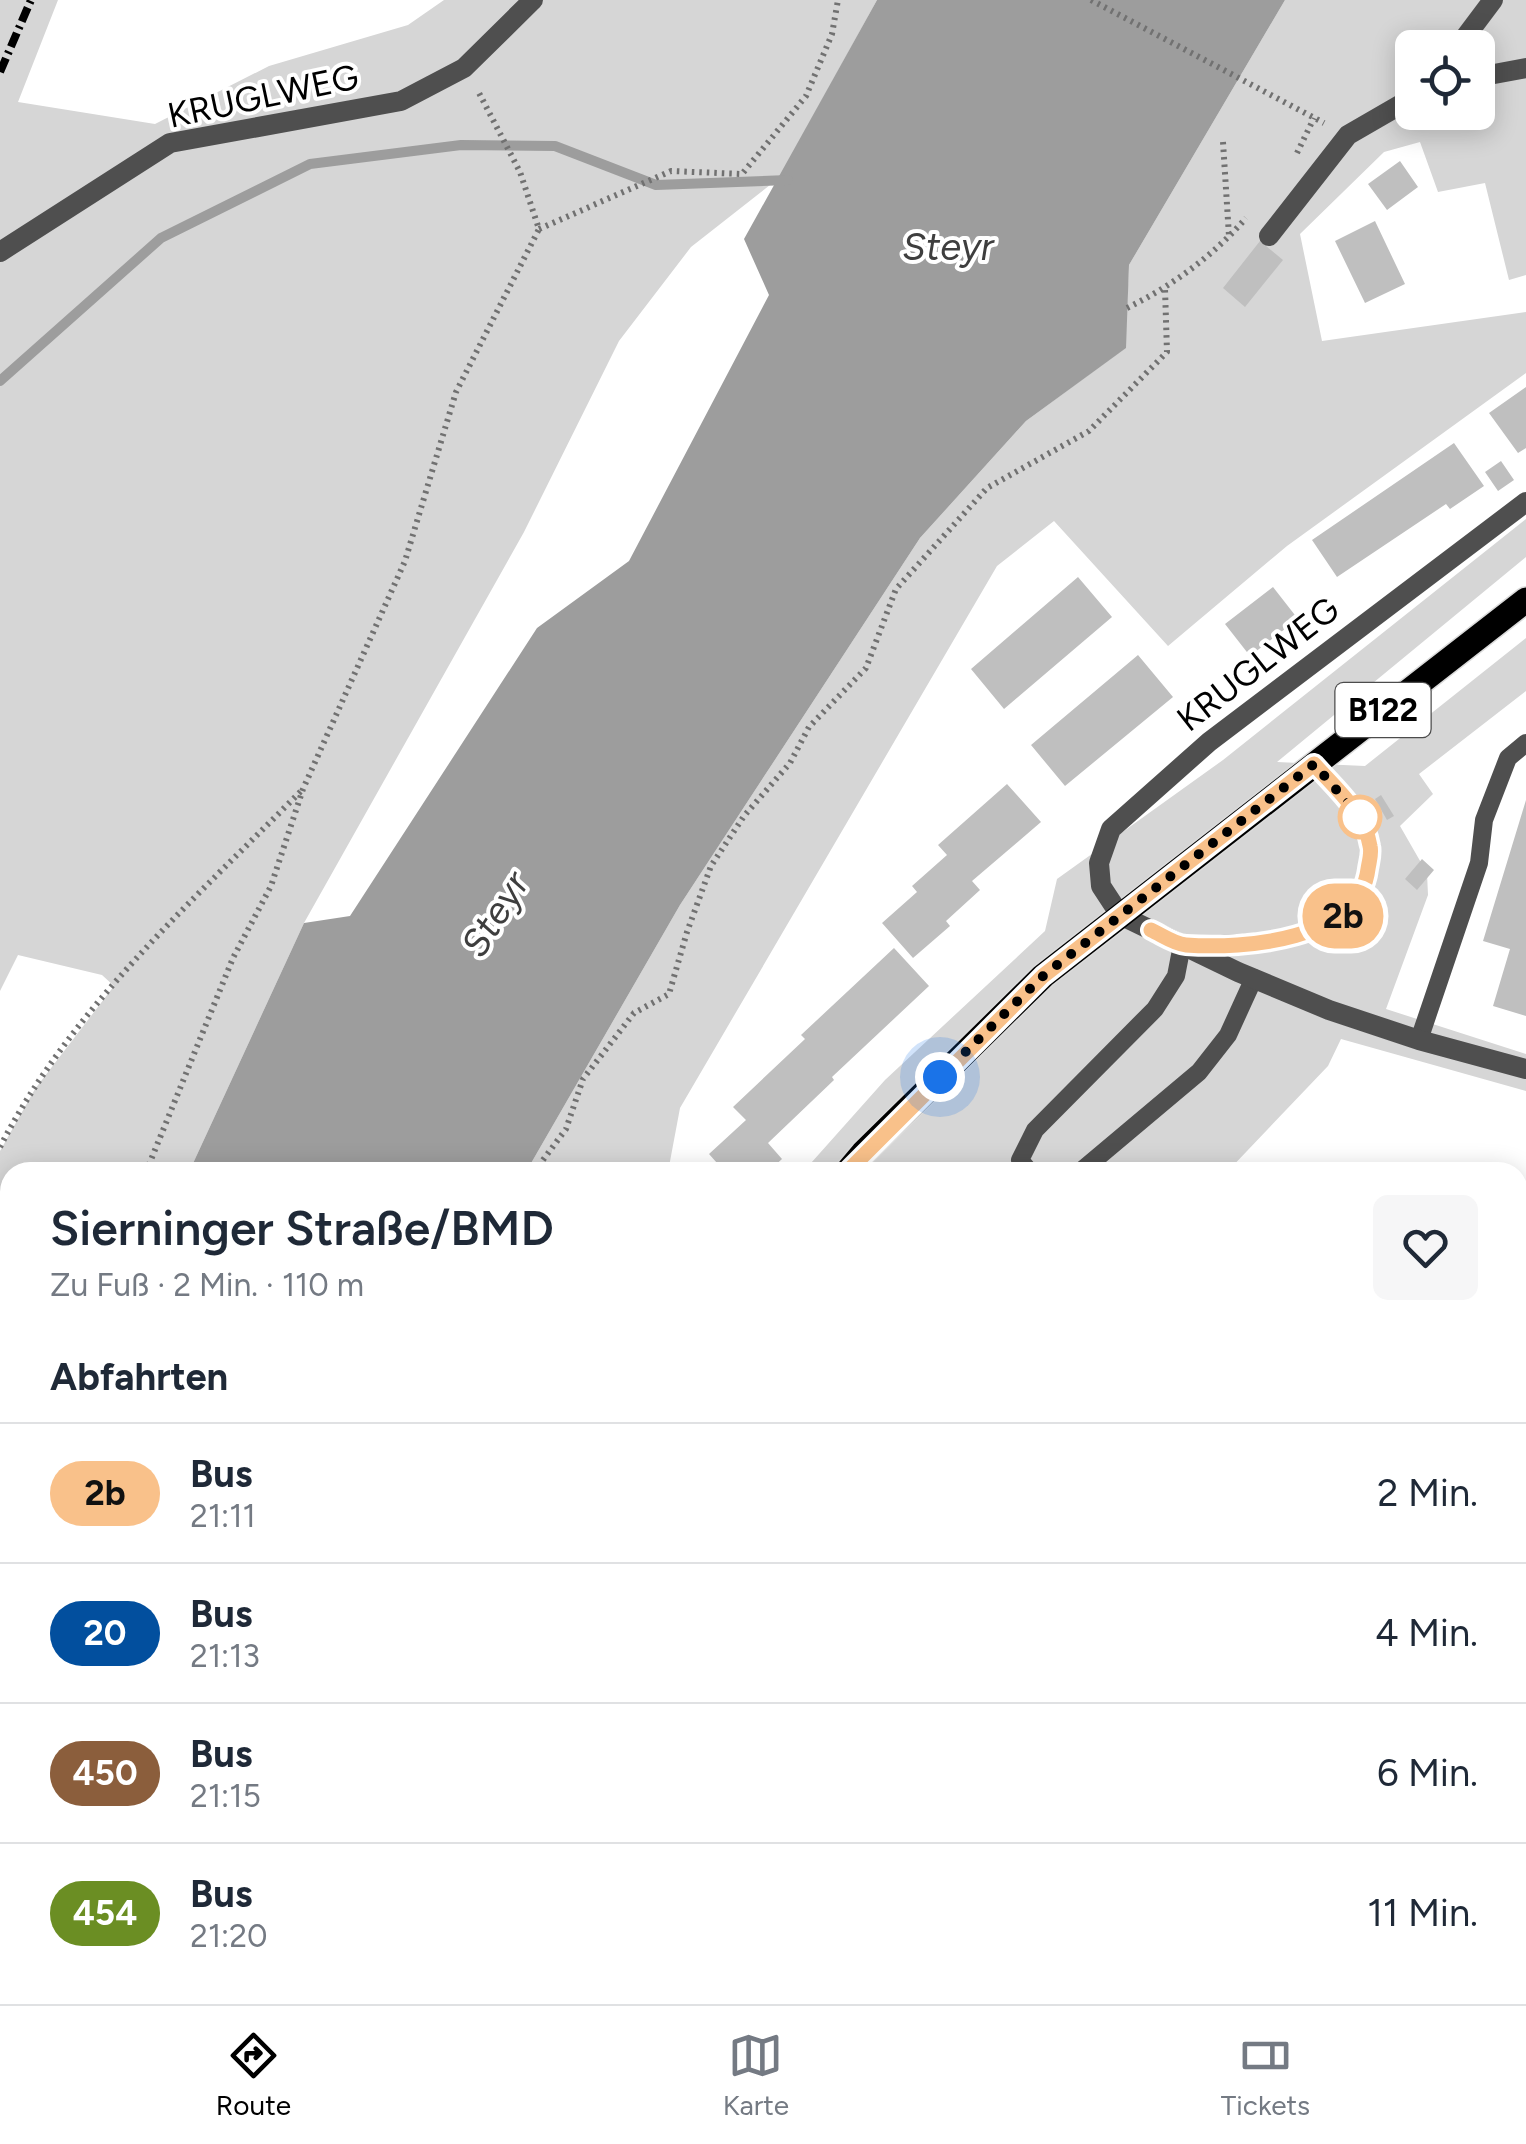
<!DOCTYPE html>
<html lang="de">
<head>
<meta charset="utf-8">
<style>
	body { margin:0; font-family:Figtree,sans-serif; background:#f6f6f7; color:#1f2937; height:100vh; display:flex; flex-direction:column; font-size:38px; white-space:nowrap }
	* { box-sizing:border-box; margin:0 }
	p { font-size:32px; color:#747a83 }
	.icon { flex:none; width:55px; height:55px; fill:none; stroke:currentColor; stroke-width:2; stroke-linecap:round; stroke-linejoin:round }
	.map { position:relative; flex:1; overflow:hidden }
	.details { position:absolute; left:0px; top:1162px; width:1528px; height:842px; display:flex; flex-direction:column; background:#fff; border-radius:30px 30px 0 0; box-shadow:0 5px 25px #0003 }
	.details>* { flex:none }
	.badge { padding:0 20px; border-radius:32px; font-size:35px; line-height:65px }
	.controls { position:absolute; left:1395px; top:30px; display:grid; gap:20px }
	.controls a { display:grid; place-items:center; width:100px; height:100px; border-radius:15px; background:#fff; box-shadow:0 5px 25px #0003; font-size:50px }
	.you { position:absolute; width:50px; height:50px; margin:-25px; border:8px solid #fff; border-radius:50%; background:#1a73e8; box-shadow:0 0 0 15px #1a73e833 }
	.map>.badge { position:absolute; translate:-50% -50%; box-shadow:0 0 0 5px #fff }
	h2 { padding:0 50px; font-size:38px; line-height:90px }
	.round { display:grid; place-items:center; flex:none; width:105px; height:105px; border-radius:15px; background:#f6f6f7 }
	.overview { display:flex; align-items:center; justify-content:space-between; height:170px; padding:0 50px }
	h1 { font-size:48px; font-weight:600; line-height:75px }
	ul { padding:0; list-style:none }
	li { display:flex; align-items:center; gap:30px; height:140px; padding:0 50px; border-top:2px solid #e0e1e3 }
	li div { flex:1 }
	li b { display:block; font-size:38px }
	li em { font-style:normal }
	li .badge { min-width:110px; font-weight:700; text-align:center }
	.tabs { display:flex; justify-content:space-around; align-items:center; height:140px; border-top:2px solid #e0e1e3; background:#fff; font-size:28px; color:#747a83 }
	.tabs a { display:grid; justify-items:center; gap:5px }
	.tabs .on { color:#000 }
	.map>svg:first-child { display:block }
	.green { fill:#d6d6d6; fill-rule:evenodd }
	.water { fill:#9d9d9d }
	.lines { fill:none; stroke-linecap:round; stroke-linejoin:round }
	.stream { stroke:#9d9d9d; stroke-width:10 }
	.building { fill:#bfbfbf }
	.primary-casing { stroke:#dbdbdb; stroke-width:28 }
	.path { stroke:#717171; stroke-width:6; stroke-dasharray:2.5 5; stroke-linecap:butt }
	.lane { stroke:#4f4f4f; stroke-width:18 }
	.street { stroke:#4f4f4f; stroke-width:20 }
	.primary { stroke:#000; stroke-width:25 }
	.rail { stroke:#000; stroke-width:8; stroke-dasharray:15 5 2.5 5; stroke-linecap:butt }
	.line-casing { stroke:#fff; stroke-width:22 }
	.line { stroke:#f9c18a; stroke-width:15 }
	.walk { stroke:#000; stroke-width:10; stroke-dasharray:0 18 }
	.stop-dot { fill:#fff; stroke:#f9c18a; stroke-width:5 }
	.labels { text-anchor:middle; dominant-baseline:central; stroke-width:8; stroke-linejoin:round; paint-order:stroke }
	.shield { fill:#fff; stroke:#4c4c4c; stroke-width:2.5 }
	.shield-label { font-size:32px; font-weight:bold; fill:#000 }
	.street-label { font-size:35px; fill:#000; stroke:#fff }
	.water-label { font-size:38px; font-style:italic; fill:#3e3e3e; stroke:#fff }
</style>
</head>
<body>
<div class="map">
<svg width="1526" height="2004" viewBox="0 0 1526 2004">
	<rect width="100%" height="100%" fill="#fff"/>
	<path class="green" d="M 0,0 L 58,0 L 18,102 L 155,124 L 269,66 L 408,25 L 444,0 L 877,0 L 779,178 L 691,247 L 619,341 L 524,532 L 304,923 L 189,1172 L 10,1172 L 10,1562 L 0,1584 L 0,1151 L 35,1089 L 114,986 L 102,975 L 18,955 L 0,991 Z
		M 1285,0 L 1526,0 L 1526,275 L 1509,280 L 1485,183 L 1438,192 L 1420,142 L 1384,152 L 1300,234 L 1322,341 L 1526,312 L 1526,373 L 1287,546 L 1168,646 L 1054,521 L 997,566 L 680,1108 L 668,1172 L 526,1172 L 680,905 L 920,538 L 1026,421 L 1125,348 L 1129,265 ZM 1412,48 L 1478,48 L 1478,112 L 1412,112 Z
		M 1526,519 L 1526,557 L 1277,762 L 1365,766 L 1526,638 L 1526,691 L 1419,774 L 1433,794 L 1400,826 L 1427,873 L 1428,895 L 1386,1009 L 1526,1054 L 1526,1091 L 1341,1039 L 1328,1066 L 1227,1172 L 803,1172 L 885,1080 L 1045,931 L 1057,879 L 1223,760 Z
		M 118,1995 L 241,1995 L 236,2004 L 113,2004 Z"/>
	<path class="water" d="M 877,0 L 1285,0 L 1129,265 L 1126,348 L 1026,421 L 920,538 L 680,905 L 526,1172 L 189,1172 L 304,923 L 350,916 L 537,628 L 629,561 L 769,295 L 744,239 Z
		M 10,1562 L 10,1995 L 118,1995 L 113,2004 L 0,2004 L 0,1584 Z"/>
	<g class="lines">
		<path class="stream" d="M 0,381 L 161,238 L 310,164 L 461,145 L 555,146 L 656,185 L 788,180
			M 1518,1933 L 1526,1937"/>
	</g>
	<path class="building" d="M 1400,161 L 1418,187 L 1387,210 L 1368,184 Z
		M 1375,221 L 1405,284 L 1365,303 L 1335,241 Z
		M 1260,241 L 1283,260 L 1245,307 L 1223,288 Z
		M 1526,387 L 1526,448 L 1518,453 L 1489,413 Z
		M 1454,443 L 1484,486 L 1450,509 L 1446,504 L 1337,577 L 1312,540 Z
		M 1501,461 L 1514,480 L 1498,491 L 1485,472 Z
		M 1078,577 L 1112,617 L 1004,709 L 971,669 Z
		M 1273,587 L 1298,619 L 1250,656 L 1225,624 Z
		M 1138,655 L 1173,697 L 1065,786 L 1031,745 Z
		M 1007,784 L 1041,822 L 972,881 L 980,890 L 946,921 L 950,926 L 913,958 L 882,923 L 917,892 L 912,886 L 947,855 L 938,845 Z
		M 1381,795 L 1394,816 L 1387,820 L 1375,799 Z
		M 1526,800 L 1526,1016 L 1493,1006 L 1510,949 L 1483,941 Z
		M 1422,859 L 1434,870 L 1417,890 L 1405,879 Z
		M 894,948 L 929,986 L 832,1077 L 834,1080 L 768,1143 L 782,1159 L 768,1172 L 725,1172 L 709,1154 L 746,1120 L 733,1107 L 805,1039 L 801,1035 Z
		M 386,1995 L 497,1995 L 495,2004 L 384,2004 Z
		M 553,1995 L 619,1995 L 617,2000 L 629,2003 L 551,2004 Z
		M 662,1995 L 704,1995 L 732,2003 L 660,2004 Z
		M 1007,1995 L 1061,1995 L 1058,2004 L 1005,2004 Z
		M 1120,1995 L 1142,1995 L 1171,2004 L 1118,2004 Z
		M 1232,1995 L 1248,1995 L 1266,2000 L 1265,2004 L 1230,2004 Z
		M 1299,1995 L 1321,1995 L 1318,2004 L 1297,2004 Z"/>
	<g class="lines">
		<defs>
			<path id="primary" d="M 847,1172 L 863,1153 L 1043,976 L 1526,600
				M 279,2004 L 285,1995"/>
		</defs>
		<use href="#primary" class="primary-casing"/>
		<path class="path" d="M 1091,0 L 1324,123
			M 1223,142 L 1229,236
			M 1297,153 L 1314,118
			M 539,229 L 671,171 L 742,174 L 806,96 L 832,34 L 838,0
			M 1127,308 C 1172,286 1213,256 1246,218
			M 0,1147 C 72,1007 192,902 301,791
			M 146,1172 L 233,958 L 271,886 L 303,789 L 405,561 L 456,392 L 539,229 L 520,172 L 477,89
			M 534,1172 L 566,1129 L 583,1079 L 634,1013 L 669,994 L 687,932 L 711,866 L 744,816 L 790,763 L 809,727 L 866,668 L 896,589 L 987,488 L 1089,431 L 1167,352 L 1165,289
			M 0,1453 L 10,1426"/>
		<path class="lane" d="M 1419,1040 L 1479,863 L 1484,820 L 1508,758 L 1526,743
			M 1030,1172 L 1020,1160 L 1035,1130 L 1155,1009 L 1176,976 L 1182,945 C 1240,943 1358,948 1368,870 C 1370,851 1370,835 1360,818 C 1349,799 1328,781 1314,764
			M 1080,1172 L 1199,1072 L 1228,1035 L 1254,978"/>
		<path class="street" d="M 1457,48 L 1493,0
			M 1478,77 L 1526,68
			M 1269,236 L 1348,135 L 1412,98
			M 0,252 L 170,143 L 401,101 L 464,68 L 533,0
			M 1526,502 L 1209,742 L 1111,829 L 1099,863 L 1101,886 L 1120,915 L 1238,972 L 1329,1010 L 1419,1040 L 1526,1069
			M 828,1995 L 859,2004"/>
		<use href="#primary" class="primary"/>
		<path class="rail" d="M 0,72 L 31,0"/>
	</g>
	<g class="lines">
		<defs>
			<path id="line" d="M 847,1172 L 1043,976 L 1314,764 C 1335,788 1365,813 1370,846 C 1372,853 1369,862 1368,869 C 1359,941 1244,949 1186,945 C 1174,944 1162,935 1151,930"/>
		</defs>
		<use href="#line" class="line-casing"/>
		<use href="#line" class="line"/>
		<path class="walk" d="M 940,1077 L 1043,976 L 1314,764 L 1360,817"/>
	</g>
	<circle class="stop-dot" cx="1360" cy="817" r="20"/>
	<g class="labels">
		<rect class="shield" x="1335.5" y="683" width="95" height="54" rx="8"/>
		<g class="shield-label">
			<text x="1383" y="710">B122</text>
		</g>
		<g class="street-label">
			<text transform="translate(263 96) rotate(-12)">KRUGLWEG</text>
			<text transform="translate(1258 664) rotate(-38)">KRUGLWEG</text>
		</g>
		<g class="water-label">
			<text x="948" y="247">Steyr</text>
			<text transform="translate(495 914) rotate(-58)">Steyr</text>
		</g>
	</g>
</svg>
<div class="controls">
<a><svg class="icon" aria-label="locate" viewBox="0 0 24 24"><circle cx="12" cy="12" r="6"/><path d="M12 2v4M12 18v4M2 12h4M18 12h4"/></svg></a>
</div>
<div class="you" style="left:940px;top:1077px"></div>
<b class="badge" style="left:1343px;top:916px;background:#f9c18a;color:#111">2b</b>
<section class="details">
<div class="overview"><div><h1>Sierninger Straße/BMD</h1><p>Zu Fuß · 2 Min. · 110 m</p></div><a class="round"><svg class="icon" aria-label="heart" viewBox="0 0 24 24"><path d="M12 20l-8-8c-3-5 5-10 8-4 3-6 11-1 8 4z"/></svg></a></div>
<h2>Abfahrten</h2>
<ul>
<li><span class="badge" style="background:#f9c18a;color:#111">2b</span><div><b>Bus</b><p>21:11</p></div><em>2 Min.</em></li>
<li><span class="badge" style="background:#024f9e;color:#fff">20</span><div><b>Bus</b><p>21:13</p></div><em>4 Min.</em></li>
<li><span class="badge" style="background:#8b5e3c;color:#fff">450</span><div><b>Bus</b><p>21:15</p></div><em>6 Min.</em></li>
<li><span class="badge" style="background:#6b8e23;color:#fff">454</span><div><b>Bus</b><p>21:20</p></div><em>11 Min.</em></li>
</ul>
</section>
</div>
<nav class="tabs">
<a class="on"><svg class="icon" aria-label="directions" viewBox="0 0 24 24"><path d="M12 3l9 9-9 9-9-9zM9 14v-3h6M13 9l2 2-2 2"/></svg>Route</a>
<a><svg class="icon" aria-label="map" viewBox="0 0 24 24"><path d="M3 6l6-2 6 2 6-2v14l-6 2-6-2-6 2zM9 4v14M15 6v14"/></svg>Karte</a>
<a><svg class="icon" aria-label="tickets" viewBox="0 0 24 24"><path d="M3 7h18v10H3zM15 7v10"/></svg>Tickets</a>
</nav>
</body>
</html>
